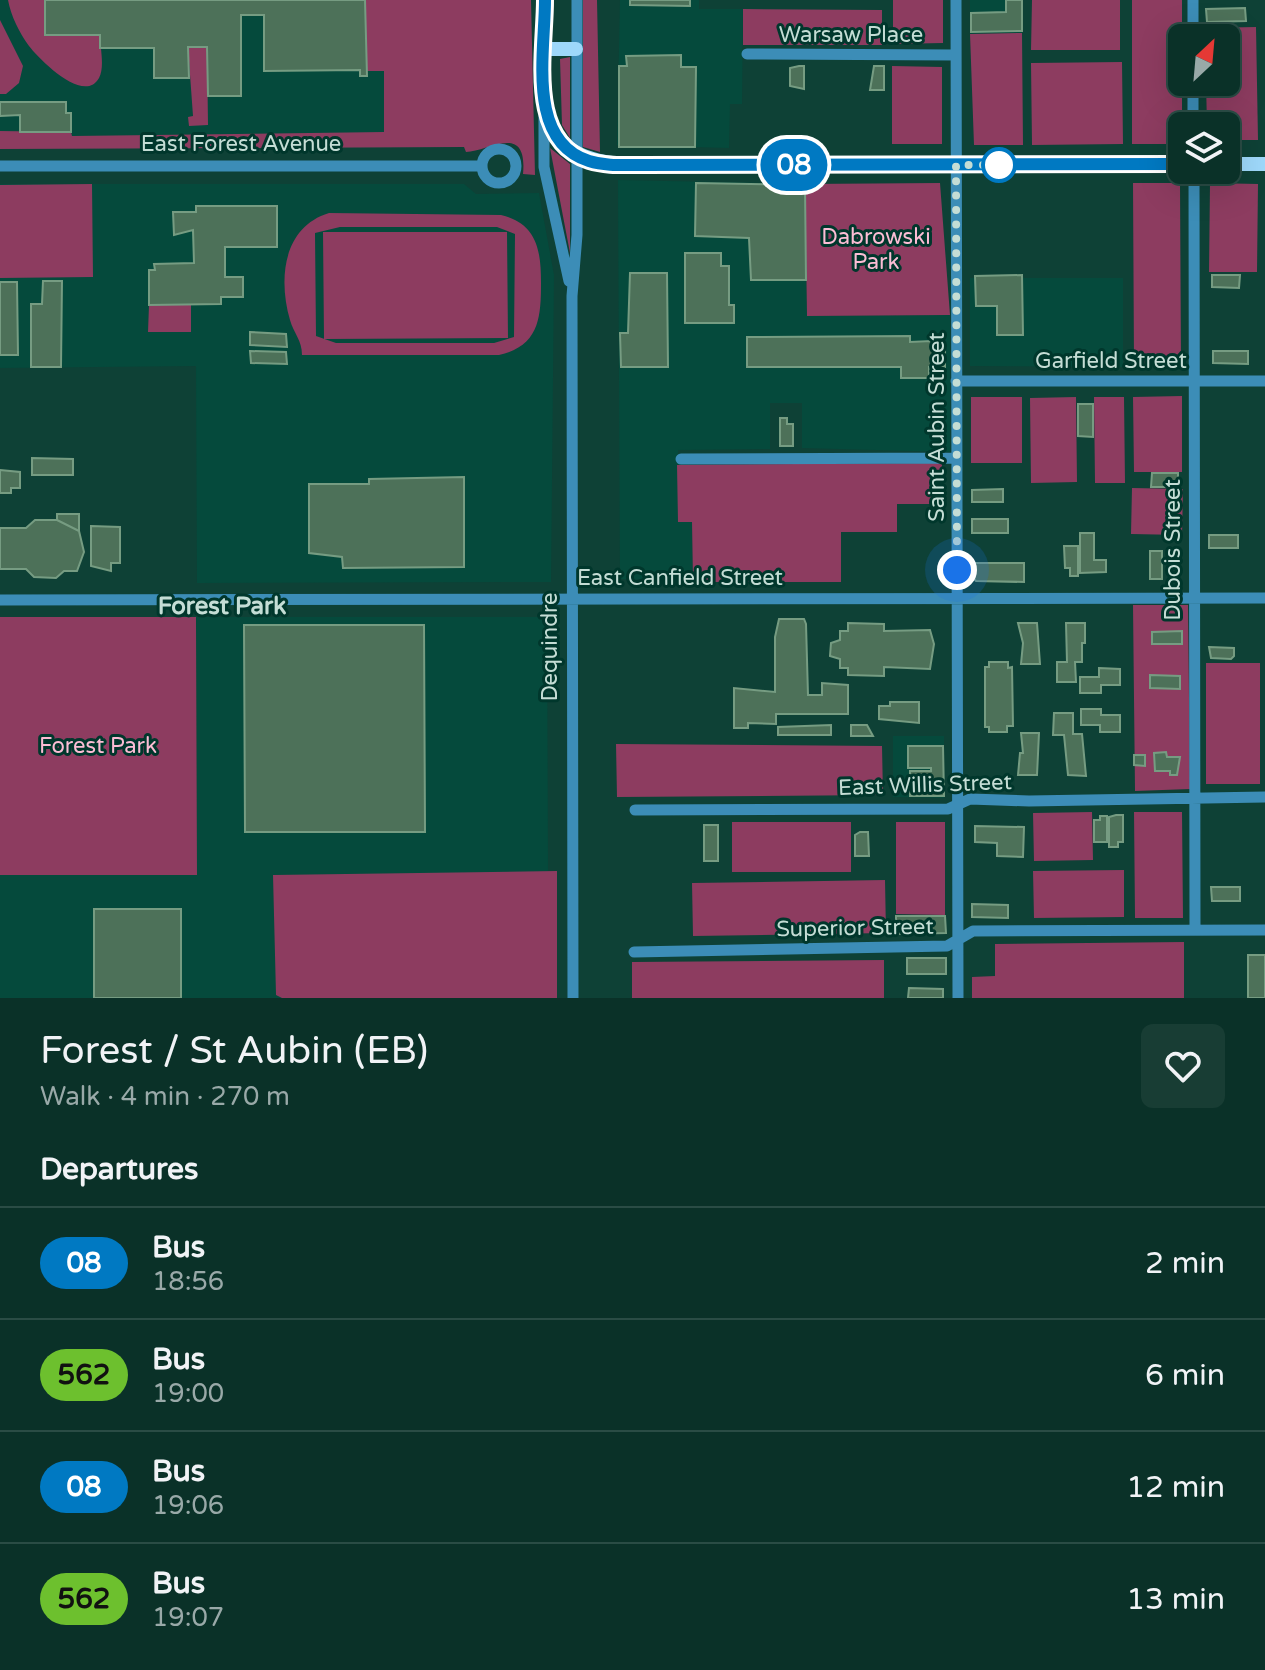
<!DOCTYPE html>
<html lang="en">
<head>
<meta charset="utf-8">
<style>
	body { margin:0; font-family:"Varela Round",sans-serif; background:#183d34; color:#f1f3f6; height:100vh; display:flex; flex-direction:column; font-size:30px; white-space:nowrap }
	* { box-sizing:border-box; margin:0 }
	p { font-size:26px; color:#99a9a8 }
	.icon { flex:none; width:44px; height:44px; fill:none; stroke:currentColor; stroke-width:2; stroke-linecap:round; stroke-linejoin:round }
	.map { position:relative; height:998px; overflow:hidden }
	.sheet { display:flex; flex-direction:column; background:#0a3128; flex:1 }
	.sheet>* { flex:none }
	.badge { padding:0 16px; border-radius:26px; font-size:28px; line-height:52px }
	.needle { width:52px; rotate:26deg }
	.fabs { position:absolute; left:1168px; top:24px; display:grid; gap:16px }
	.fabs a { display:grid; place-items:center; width:72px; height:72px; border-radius:12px; background:#0a3128; box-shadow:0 8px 32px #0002,0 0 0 2px #2a4c45; font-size:40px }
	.you { position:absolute; width:40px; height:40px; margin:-20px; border:6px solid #fff; border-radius:50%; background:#1a73e8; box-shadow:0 0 0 12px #1a73e833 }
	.map>.badge { position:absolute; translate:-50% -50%; box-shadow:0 0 0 4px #fff }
	h2 { padding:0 40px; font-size:30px; line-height:72px }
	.round { display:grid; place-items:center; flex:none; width:84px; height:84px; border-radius:12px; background:#183d34 }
	.headline { display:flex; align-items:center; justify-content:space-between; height:136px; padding:0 40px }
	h1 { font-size:38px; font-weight:600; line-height:60px }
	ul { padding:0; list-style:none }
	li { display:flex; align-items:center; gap:24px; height:112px; padding:0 40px; border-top:2px solid #2a4c45 }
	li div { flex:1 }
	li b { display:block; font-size:30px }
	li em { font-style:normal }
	li .badge { min-width:88px; font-weight:700; text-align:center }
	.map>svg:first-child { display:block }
	.built { fill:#054a3c }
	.green { fill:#8d3c60; fill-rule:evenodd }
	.building { fill:#4d7159; stroke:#769c82; stroke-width:2 }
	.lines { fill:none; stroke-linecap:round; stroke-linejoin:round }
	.minor { stroke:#3c8db7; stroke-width:11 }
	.major { stroke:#9ed8fa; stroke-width:14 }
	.line-casing { stroke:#fff; stroke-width:18 }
	.line { stroke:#0079c2; stroke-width:12 }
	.walk { stroke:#c4ddd5; stroke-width:8; stroke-dasharray:0 14.4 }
	.stop-dot { fill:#fff; stroke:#0079c2; stroke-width:4 }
	.labels { text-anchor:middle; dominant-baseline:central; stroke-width:6; stroke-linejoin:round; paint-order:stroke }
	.street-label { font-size:22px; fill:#c4ddd5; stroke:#00372c }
	.park-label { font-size:22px; fill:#fcbdd5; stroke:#00372c }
	.neighbourhood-label { font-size:24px; font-weight:bold; fill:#c4ddd5; stroke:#00372c }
</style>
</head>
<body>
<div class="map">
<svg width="1265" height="998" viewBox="0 0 1265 998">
	<rect width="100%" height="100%" fill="#0e4136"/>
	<path class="built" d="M 0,0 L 522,0 L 465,147 L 0,149 Z
		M 620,0 L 699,0 L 699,9 L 743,9 L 742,104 L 730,104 L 729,148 L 617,145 Z
		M 970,0 L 1021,0 L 1022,33 L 970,34 Z
		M 618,180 L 805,184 L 807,316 L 950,315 L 950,452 L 802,448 L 802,403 L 770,403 L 770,449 L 678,450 L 678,521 L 692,522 L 693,582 L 620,579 Z
		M 0,184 L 464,184 L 476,194 L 539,193 L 554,275 L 551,582 L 197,583 L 196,366 L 0,368 Z
		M 970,278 L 1123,278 L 1123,367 L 970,366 Z
		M 196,617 L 547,617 L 548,871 L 557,871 L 557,998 L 0,998 L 0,875 L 197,875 Z
		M 893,736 L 944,736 L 944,798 L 893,797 Z"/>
	<path class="green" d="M 8,0 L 45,0 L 45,35 L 100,35 C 100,47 105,67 99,78 C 84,105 39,59 29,46 C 19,32 11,16 8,0 Z
		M 365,0 L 531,0 L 535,175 L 523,174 C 528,121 487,152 466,152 L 464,147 L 0,149 L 0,131 L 71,132 L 72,136 L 384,132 L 384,71 L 367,71 L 365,65 Z
		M 583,0 L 597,0 L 600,152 L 583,147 Z
		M 893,0 L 943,0 L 943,43 L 893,44 Z
		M 1032,0 L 1120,0 L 1120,50 L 1031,50 Z
		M 1132,0 L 1182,0 L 1182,144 L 1132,144 Z
		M 743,9 L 882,10 L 882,45 L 743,45 Z
		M 0,20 L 23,66 L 19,83 L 6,94 L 0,94 Z
		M 1256,27 L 1258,140 L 1226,140 L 1226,126 L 1207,126 L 1206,82 L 1226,82 L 1226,38 L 1206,38 L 1206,28 Z
		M 1022,33 L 1023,145 L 974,145 L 970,34 Z
		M 188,47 L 207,47 L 208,125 L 189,126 L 188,117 L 193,116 Z
		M 570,57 L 570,138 L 562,125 L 560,59 Z
		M 1122,62 L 1123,144 L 1032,145 L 1031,63 Z
		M 892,66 L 942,67 L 942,144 L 892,144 Z
		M 550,148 L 570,164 L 570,253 Z
		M 940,183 L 950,315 L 807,316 L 805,184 Z
		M 1133,183 L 1180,183 L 1181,364 L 1134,364 Z
		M 1210,183 L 1258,184 L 1257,272 L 1209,272 Z
		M 92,184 L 93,277 L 0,278 L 0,185 Z
		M 329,213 L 501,215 C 537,224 541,250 541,283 C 541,318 539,346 499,355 L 302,355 C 302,340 294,334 290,320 C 278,279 283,227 329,213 ZM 340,227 L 497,227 L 515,234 L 514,337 L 494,343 L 336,343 L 316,336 L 315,233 Z
		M 323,232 L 507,232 L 508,338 L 324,339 Z
		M 191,304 L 191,332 L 148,332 L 149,305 Z
		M 1182,396 L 1182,472 L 1134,472 L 1133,397 Z
		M 971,397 L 1022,397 L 1022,463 L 971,463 Z
		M 1076,397 L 1077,482 L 1031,483 L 1030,398 Z
		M 1094,397 L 1124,397 L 1125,483 L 1095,483 Z
		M 942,463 L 942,504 L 897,504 L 897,532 L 841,532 L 841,582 L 693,582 L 692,522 L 678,522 L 677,465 Z
		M 1132,488 L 1183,489 L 1182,535 L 1131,534 Z
		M 1133,605 L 1188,605 L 1190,789 L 1135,791 Z
		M 0,617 L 196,617 L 197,875 L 0,875 Z
		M 1206,663 L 1260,663 L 1260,784 L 1206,784 Z
		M 616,744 L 882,746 L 883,795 L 617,797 Z
		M 1092,812 L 1093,860 L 1034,861 L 1033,813 Z
		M 1134,812 L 1182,812 L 1183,918 L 1135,918 Z
		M 732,822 L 851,822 L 851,872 L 732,872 Z
		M 896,822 L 945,822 L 945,915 L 896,914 Z
		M 1124,870 L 1124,917 L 1034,918 L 1033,871 Z
		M 557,871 L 557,998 L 282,998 L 276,995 L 273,875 Z
		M 885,880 L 886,933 L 693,936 L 692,883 Z
		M 1184,942 L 1184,998 L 972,998 L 972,977 L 995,976 L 995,944 Z
		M 884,960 L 884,998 L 632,998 L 632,962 Z"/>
	<path class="building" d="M 45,0 L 365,0 L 367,76 L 360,76 L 360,70 L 264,71 L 264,15 L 241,15 L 241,96 L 208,96 L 207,47 L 188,47 L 189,78 L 154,78 L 154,48 L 100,48 L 100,35 L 45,35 Z
		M 630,0 L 690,0 L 690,6 L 630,5 Z
		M 1006,0 L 1022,0 L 1022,31 L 971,32 L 971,13 L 1006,12 Z
		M 1245,8 L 1246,21 L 1207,22 L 1206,9 Z
		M 681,55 L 681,67 L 696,67 L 695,147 L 619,147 L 619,66 L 627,66 L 626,56 Z
		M 799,66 L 804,66 L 804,89 L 790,86 L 790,68 Z
		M 874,66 L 884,66 L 884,90 L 870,90 Z
		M 0,102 L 66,102 L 66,113 L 71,113 L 71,132 L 20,132 L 20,115 L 0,116 Z
		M 696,183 L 805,185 L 806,280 L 751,280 L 749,238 L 695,236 Z
		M 196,206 L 277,206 L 277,247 L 225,247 L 225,277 L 243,277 L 243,297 L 221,297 L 221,304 L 149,305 L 149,270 L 155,270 L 154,264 L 194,263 L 193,230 L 174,235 L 173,212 L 196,212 Z
		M 685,253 L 721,253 L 721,266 L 729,266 L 729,305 L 734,305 L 734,323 L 685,323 Z
		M 630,273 L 667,273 L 668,367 L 621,367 L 620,333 L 628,333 Z
		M 1022,275 L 1023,335 L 997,335 L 997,306 L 976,306 L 975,276 Z
		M 1212,275 L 1240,275 L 1239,288 L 1212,287 Z
		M 43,281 L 62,281 L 61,367 L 31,367 L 31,304 L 42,304 Z
		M 0,282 L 17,282 L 18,355 L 0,355 Z
		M 250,332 L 286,334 L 287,347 L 250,345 Z
		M 910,336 L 910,342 L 931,341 L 931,347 L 945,347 L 945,367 L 929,367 L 929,378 L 901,378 L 901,367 L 747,367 L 747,337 Z
		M 250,351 L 286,352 L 287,364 L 251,363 Z
		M 1213,351 L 1248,351 L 1248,364 L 1213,363 Z
		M 1078,404 L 1093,404 L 1093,437 L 1078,436 Z
		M 780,418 L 787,418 L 787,424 L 793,424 L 793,446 L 780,446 Z
		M 32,458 L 73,459 L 73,475 L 32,475 Z
		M 0,470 L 20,472 L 20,488 L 11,488 L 11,493 L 0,493 Z
		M 1152,473 L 1178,473 L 1178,487 L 1151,487 Z
		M 464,477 L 464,567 L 343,568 L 342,557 L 309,553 L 309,484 L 369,484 L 369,479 Z
		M 1003,489 L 1003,502 L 972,502 L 972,490 Z
		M 57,514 L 79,514 L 79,531 L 57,520 Z
		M 972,519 L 1008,519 L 1008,533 L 972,533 Z
		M 35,520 L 57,520 L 79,531 L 84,552 L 77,571 L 64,571 L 56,578 L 34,577 L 26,569 L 0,569 L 0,528 L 26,528 Z
		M 91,526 L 120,527 L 120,563 L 111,563 L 111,571 L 91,566 Z
		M 1080,533 L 1094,533 L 1094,560 L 1106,560 L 1106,572 L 1080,573 Z
		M 1209,535 L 1238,535 L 1238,548 L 1209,548 Z
		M 1064,546 L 1078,546 L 1078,576 L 1070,576 L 1070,568 L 1065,568 Z
		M 1150,551 L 1162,551 L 1162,579 L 1150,579 Z
		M 973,563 L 1024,563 L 1024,582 L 976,581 L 973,578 Z
		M 779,619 L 804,619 L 806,624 L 808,695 L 822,695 L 822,683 L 848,685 L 848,714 L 776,714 L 776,724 L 748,723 L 748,728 L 734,728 L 734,688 L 775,692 L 775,637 Z
		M 848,623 L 884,624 L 884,631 L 930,630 L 934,644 L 930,669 L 884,667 L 884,676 L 848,675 L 848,668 L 840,668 L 840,659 L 830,656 L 831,643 L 840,640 L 840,631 L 848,631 Z
		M 1018,623 L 1037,623 L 1040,664 L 1021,664 L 1023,643 Z
		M 1066,623 L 1085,623 L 1085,643 L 1082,643 L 1082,662 L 1075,662 L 1076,682 L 1057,682 L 1057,662 L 1067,662 Z
		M 244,625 L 424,625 L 425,832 L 245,832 Z
		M 1182,631 L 1182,644 L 1152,644 L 1152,632 Z
		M 1209,647 L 1234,648 L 1234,656 L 1231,659 L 1211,658 Z
		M 989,662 L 1008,662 L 1008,668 L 1012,667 L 1013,726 L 1007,726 L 1007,732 L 989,732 L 989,727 L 985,727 L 985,667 L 989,667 Z
		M 1099,668 L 1120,669 L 1120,685 L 1101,685 L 1101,693 L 1080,693 L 1080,677 L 1099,677 Z
		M 1150,675 L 1180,676 L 1180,689 L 1150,688 Z
		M 890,702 L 919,702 L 919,723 L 879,719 L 879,706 L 890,706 Z
		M 1081,709 L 1101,709 L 1101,715 L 1120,715 L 1120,732 L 1100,732 L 1100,725 L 1081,725 Z
		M 1054,713 L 1073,713 L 1073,734 L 1082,734 L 1086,776 L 1068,775 L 1064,735 L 1053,735 Z
		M 831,725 L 831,735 L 778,735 L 778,727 Z
		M 851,725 L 867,725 L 873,736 L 851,736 Z
		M 1021,733 L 1039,733 L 1037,775 L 1018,775 L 1020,753 L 1023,753 Z
		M 908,746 L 943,746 L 944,796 L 910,796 L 910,771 L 931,771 L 931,768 L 908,768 Z
		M 1166,752 L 1167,757 L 1180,757 L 1177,775 L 1170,775 L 1170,771 L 1155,771 L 1154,753 Z
		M 1134,755 L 1145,755 L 1145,766 L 1134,765 Z
		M 1116,815 L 1123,815 L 1123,842 L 1118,842 L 1118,847 L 1109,847 L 1109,817 Z
		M 1100,816 L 1107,816 L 1107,842 L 1094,842 L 1094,820 L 1100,820 Z
		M 704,825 L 718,825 L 718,861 L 704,861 Z
		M 975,826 L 1024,827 L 1023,857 L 997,856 L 997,843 L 975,842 Z
		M 860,832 L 868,832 L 869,856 L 855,856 L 855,835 Z
		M 1211,887 L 1240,887 L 1240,901 L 1212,901 Z
		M 972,904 L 1008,905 L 1008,918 L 972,917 Z
		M 94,909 L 181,909 L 181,998 L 94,998 Z
		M 896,916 L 945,916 L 946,933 L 896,934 Z
		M 1248,955 L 1265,955 L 1265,998 L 1248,998 Z
		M 907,958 L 946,958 L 946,974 L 907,974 Z
		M 909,988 L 943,989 L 943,998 L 908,998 Z"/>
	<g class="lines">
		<path class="minor" d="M 956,0 L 958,998
			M 1193,0 L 1193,38
			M 747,54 L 955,55
			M 1193,82 L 1193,126
			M 544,116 L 544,167 L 569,281
			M482 166a17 17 0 1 1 34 0a17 17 0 1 1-34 0Z
			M 0,166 L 481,166
			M 1194,170 L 1195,930
			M 956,381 L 1265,381
			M 681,459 L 957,458
			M 0,600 L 1265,598
			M 635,810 L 948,809 L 970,799 L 1029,801 L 1265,797
			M 634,952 L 947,946 L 973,931 L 1265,930
			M 573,998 L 572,296 L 577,235 L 577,0"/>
		<path class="major" d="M 545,0 C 544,90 519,163 639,165 L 1182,164
			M 545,49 L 576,49
			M 1226,164 L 1265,164"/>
	</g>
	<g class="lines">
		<defs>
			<path id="line" d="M 545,0 C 545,52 526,141 589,161 C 605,166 622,165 639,165 L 1182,164"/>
		</defs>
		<use href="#line" class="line-casing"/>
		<use href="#line" class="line"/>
		<path class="walk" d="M 957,570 L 956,165 L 999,165"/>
	</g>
	<circle class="stop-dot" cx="999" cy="165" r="16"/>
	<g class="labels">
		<g class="street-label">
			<text x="851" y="35">Warsaw Place</text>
			<text x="241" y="144">East Forest Avenue</text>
			<text x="1111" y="361">Garfield Street</text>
			<text transform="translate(937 427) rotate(-90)">Saint Aubin Street</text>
			<text transform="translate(1173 550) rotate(-90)">Dubois Street</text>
			<text x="680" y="578">East Canfield Street</text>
			<text transform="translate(550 647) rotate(-90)">Dequindre</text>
			<text transform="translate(925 785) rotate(-2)">East Willis Street</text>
			<text transform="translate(855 928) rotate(-1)">Superior Street</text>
		</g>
		<g class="park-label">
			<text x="876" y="237">Dabrowski<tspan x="876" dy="25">Park</tspan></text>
			<text x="98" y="746">Forest Park</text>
		</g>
		<g class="neighbourhood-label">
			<text x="222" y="606">Forest Park</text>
		</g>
	</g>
</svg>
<div class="fabs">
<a><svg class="needle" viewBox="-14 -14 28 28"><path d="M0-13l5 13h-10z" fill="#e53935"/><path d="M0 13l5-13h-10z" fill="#99a9a8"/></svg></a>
<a><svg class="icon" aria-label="layers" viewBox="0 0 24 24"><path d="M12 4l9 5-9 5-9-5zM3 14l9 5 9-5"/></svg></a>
</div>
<div class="you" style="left:957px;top:570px"></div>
<b class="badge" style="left:794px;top:165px;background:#0079c2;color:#fff">08</b>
</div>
<section class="sheet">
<div class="headline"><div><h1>Forest / St Aubin (EB)</h1><p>Walk · 4 min · 270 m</p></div><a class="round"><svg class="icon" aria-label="heart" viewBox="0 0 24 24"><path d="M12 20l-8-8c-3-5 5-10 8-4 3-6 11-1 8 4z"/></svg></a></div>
<h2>Departures</h2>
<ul>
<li><span class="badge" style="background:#0079c2;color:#fff">08</span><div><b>Bus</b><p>18:56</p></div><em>2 min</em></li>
<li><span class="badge" style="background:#6dc02e;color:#111">562</span><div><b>Bus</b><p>19:00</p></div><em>6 min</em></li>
<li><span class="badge" style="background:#0079c2;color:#fff">08</span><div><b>Bus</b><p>19:06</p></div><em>12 min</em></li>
<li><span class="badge" style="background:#6dc02e;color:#111">562</span><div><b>Bus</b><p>19:07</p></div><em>13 min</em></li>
</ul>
</section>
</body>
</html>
